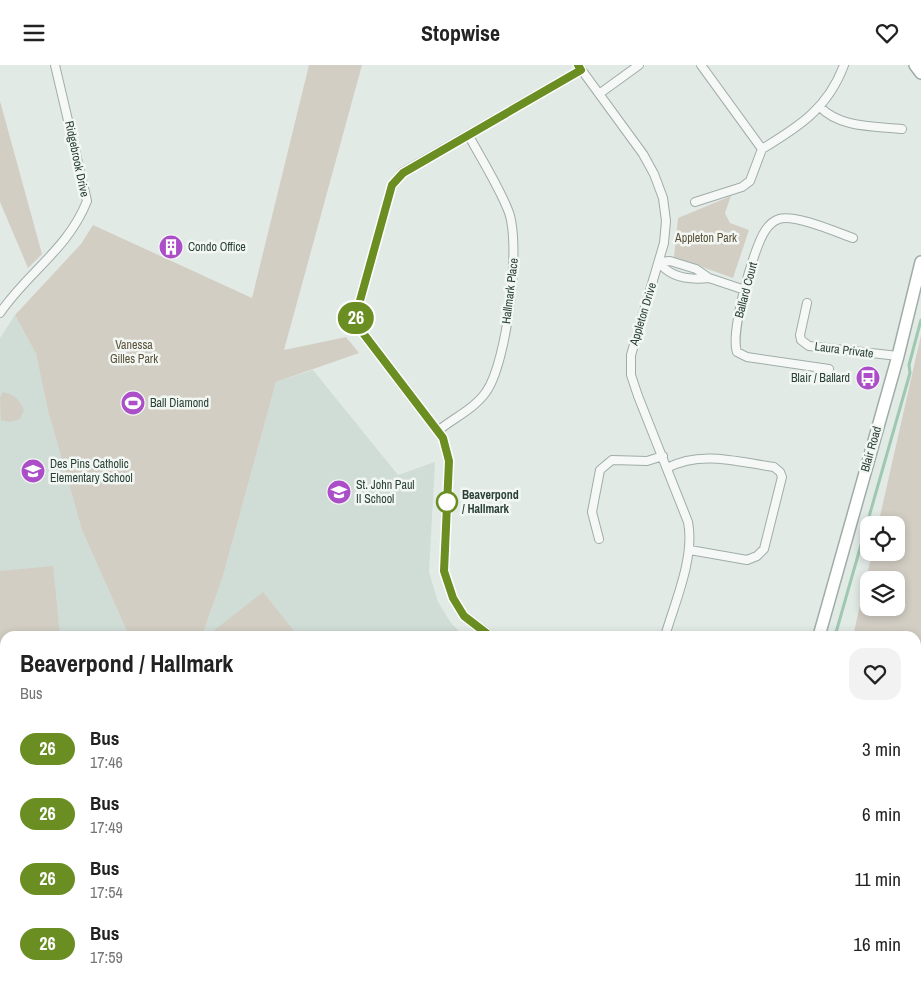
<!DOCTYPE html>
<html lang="en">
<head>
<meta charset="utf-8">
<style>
	body { margin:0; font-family:"Archivo Narrow",sans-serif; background:#f2f2f2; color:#222; height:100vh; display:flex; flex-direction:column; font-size:19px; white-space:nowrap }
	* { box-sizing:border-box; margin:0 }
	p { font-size:16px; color:#767676 }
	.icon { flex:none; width:28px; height:28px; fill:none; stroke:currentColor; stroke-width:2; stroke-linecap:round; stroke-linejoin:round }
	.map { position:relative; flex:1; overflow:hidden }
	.drawer { position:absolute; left:0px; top:566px; width:921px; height:356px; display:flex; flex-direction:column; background:#fff; border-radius:15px 15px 0 0; box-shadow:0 2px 8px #0003 }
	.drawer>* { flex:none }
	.badge { padding:0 10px; border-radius:16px; font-size:18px; line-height:32px }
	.fabs { position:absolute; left:860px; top:451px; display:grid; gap:10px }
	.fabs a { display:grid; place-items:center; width:45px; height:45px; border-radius:10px; background:#fff; box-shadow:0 2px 8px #0003; font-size:25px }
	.map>.badge { position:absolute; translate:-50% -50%; box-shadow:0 0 0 2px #fff }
	.round { display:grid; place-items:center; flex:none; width:52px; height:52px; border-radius:15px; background:#f2f2f2 }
	.summary { display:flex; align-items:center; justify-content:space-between; height:85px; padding:0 20px }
	h1 { font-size:24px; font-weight:800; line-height:38px }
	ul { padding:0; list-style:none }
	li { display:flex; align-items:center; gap:15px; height:65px; padding:0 20px }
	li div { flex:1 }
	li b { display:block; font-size:19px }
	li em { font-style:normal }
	li .badge { min-width:55px; font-weight:700; text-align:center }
	header { display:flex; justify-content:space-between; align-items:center; height:65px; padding:0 20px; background:#fff; font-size:22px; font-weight:800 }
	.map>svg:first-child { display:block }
	.built { fill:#d0dcd6 }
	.green { fill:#d3cec4; fill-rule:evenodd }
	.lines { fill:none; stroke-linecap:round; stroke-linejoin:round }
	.stream { stroke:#9fc8b1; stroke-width:3 }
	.street-casing { stroke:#a0ada7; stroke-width:10 }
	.secondary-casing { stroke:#a0ada7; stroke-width:14 }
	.street { stroke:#f5f8f7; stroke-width:8 }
	.secondary { stroke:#fff; stroke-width:11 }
	.line-casing { stroke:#fff; stroke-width:11 }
	.line { stroke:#6b8e23; stroke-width:8 }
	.stop-dot { fill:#fff; stroke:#6b8e23; stroke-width:2.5 }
	.labels { text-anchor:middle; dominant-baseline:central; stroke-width:5; stroke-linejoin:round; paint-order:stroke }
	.street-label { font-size:12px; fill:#2b4137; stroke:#f2f7f4 }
	.park-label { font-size:12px; fill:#5c5239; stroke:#f2f7f4 }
	.poi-label { font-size:12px; fill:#2b4137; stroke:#f2f7f4; text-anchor:start }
	.stop-label { font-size:12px; font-weight:bold; fill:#2b4137; stroke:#f2f7f4; text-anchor:start }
</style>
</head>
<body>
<header><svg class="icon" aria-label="menu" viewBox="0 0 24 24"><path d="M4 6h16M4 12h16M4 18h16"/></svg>Stopwise<svg class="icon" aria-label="heart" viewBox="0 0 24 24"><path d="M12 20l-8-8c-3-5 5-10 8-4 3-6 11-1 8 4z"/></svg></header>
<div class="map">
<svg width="921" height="922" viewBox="0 0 921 922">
	<rect width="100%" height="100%" fill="#e2eae6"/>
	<path class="built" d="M 15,250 L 36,289 L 48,346 L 82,465 L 129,571 L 5,571 L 5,611 L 0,612 L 0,273 Z
		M 313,305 L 398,410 L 435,397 L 429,507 L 438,537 L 451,558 L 462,569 L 460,571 L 202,571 L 223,511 L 276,317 Z"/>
	<path class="green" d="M 309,0 L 362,0 L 284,285 L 346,272 L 359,288 L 276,317 L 223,511 L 202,571 L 129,571 L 82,465 L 48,346 L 36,289 L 15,250 L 81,179 L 93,160 L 252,233 Z
		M 0,36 L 42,189 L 28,203 L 0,137 Z
		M 731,131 L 725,148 L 730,158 L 749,165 L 733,213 L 674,192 L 678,153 Z
		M 921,270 L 921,922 L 775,922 L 776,918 L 916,918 L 916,571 L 853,571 L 872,488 L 896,488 L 896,460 L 878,460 ZM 869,515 L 896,515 L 896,542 L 869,542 Z
		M 3,327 C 15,330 19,334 24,345 L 20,354 L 10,357 L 1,355 L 0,332 Z
		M 53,501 L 60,571 L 5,571 L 5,591 L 0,591 L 0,506 Z
		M 263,527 L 298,571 L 207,571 Z
		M 53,918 L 100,918 L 99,922 L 52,922 Z
		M 599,918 L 651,918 L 658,922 L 606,922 Z"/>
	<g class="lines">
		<path class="stream" d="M 835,571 L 910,308 L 909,300 L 921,255
			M 737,922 L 738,918"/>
		<defs>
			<path id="street" d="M 578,0 L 643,89 L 654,109 L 663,133 L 666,156 L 664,178 L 631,290 L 631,310 L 638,331 L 688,457 C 695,492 675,537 665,571
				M 701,0 L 762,84
				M 599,29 L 639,0
				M 820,42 C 840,63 875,61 902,64
				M 762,84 C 800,61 828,43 844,0
				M 695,137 L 742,122 L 750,116 L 762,84
				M 670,196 L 696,204 L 709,213 C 691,215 670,213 659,197 Z
				M 709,213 L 745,225
				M 807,238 L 800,270 L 801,275 L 809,281 L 898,291
				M 0,248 C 28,207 68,184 87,136 L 55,0
				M 829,304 L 747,292 L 737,287 C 730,268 753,184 765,166 C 768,161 773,156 779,154 C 795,149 836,167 853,173
				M 439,365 C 454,353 475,343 486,327 C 507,298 522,178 508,145 C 498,120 482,95 469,71
				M 667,403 C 701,385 738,397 774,402 L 780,407 L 782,412 L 764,484 L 757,491 L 747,495 L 690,485
				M 599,474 L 592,447 L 600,405 L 612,395 L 647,396 L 663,391
				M 491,571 L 464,551 L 453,533 L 444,506 L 449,396 L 443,373 L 366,272 L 357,260 L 356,250 L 392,120 L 403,107 L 581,5
				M 0,665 L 5,665
				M 0,700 L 5,692
				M 0,824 L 5,824
				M 408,918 L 411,922
				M 164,922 L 166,918"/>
			<path id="secondary" d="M 915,0 L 921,8
				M 819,571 L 898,291 L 921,197
				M 720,922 L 721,918"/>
		</defs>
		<use href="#street" class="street-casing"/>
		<use href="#secondary" class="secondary-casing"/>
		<use href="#street" class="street"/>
		<use href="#secondary" class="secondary"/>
	</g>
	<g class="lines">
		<defs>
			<path id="line" d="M 490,571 L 464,551 L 453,533 L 444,506 L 449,396 L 443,373 L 366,272 L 357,260 L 356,250 L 392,120 L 403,108 L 581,5 L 578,0"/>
		</defs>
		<use href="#line" class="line-casing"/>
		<use href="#line" class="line"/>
	</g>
	<defs>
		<symbol id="building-disc" viewBox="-11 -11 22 22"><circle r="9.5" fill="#ab4ec8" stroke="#f2f7f4"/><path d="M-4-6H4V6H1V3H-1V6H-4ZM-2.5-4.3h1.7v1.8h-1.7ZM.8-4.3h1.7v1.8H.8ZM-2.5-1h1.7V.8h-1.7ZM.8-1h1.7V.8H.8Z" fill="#fff"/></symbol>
		<symbol id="bus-disc" viewBox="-11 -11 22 22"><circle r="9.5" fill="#ab4ec8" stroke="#f2f7f4"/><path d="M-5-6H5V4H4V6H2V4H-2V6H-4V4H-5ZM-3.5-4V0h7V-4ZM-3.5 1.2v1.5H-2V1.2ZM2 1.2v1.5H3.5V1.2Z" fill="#fff"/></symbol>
		<symbol id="stadium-disc" viewBox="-11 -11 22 22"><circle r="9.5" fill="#ab4ec8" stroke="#f2f7f4"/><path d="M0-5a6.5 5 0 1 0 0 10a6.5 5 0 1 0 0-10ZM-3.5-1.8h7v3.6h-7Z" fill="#fff"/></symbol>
		<symbol id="school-disc" viewBox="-11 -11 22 22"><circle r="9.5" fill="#ab4ec8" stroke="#f2f7f4"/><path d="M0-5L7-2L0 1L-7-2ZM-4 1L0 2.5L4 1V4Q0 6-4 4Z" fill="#fff"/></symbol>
	</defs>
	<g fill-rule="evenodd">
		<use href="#building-disc" x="157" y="168" width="28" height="28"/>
		<use href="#bus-disc" x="854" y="299" width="28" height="28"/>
		<use href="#stadium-disc" x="119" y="324" width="28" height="28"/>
		<use href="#school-disc" x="19" y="392" width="28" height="28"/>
		<use href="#school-disc" x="325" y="413" width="28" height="28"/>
	</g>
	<circle class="stop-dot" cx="447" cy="437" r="10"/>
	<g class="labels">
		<g class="street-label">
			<text transform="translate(77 94) rotate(78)">Ridgebrook Drive</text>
			<text transform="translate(746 225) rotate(-75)">Ballard Court</text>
			<text transform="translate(510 226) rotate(-83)">Hallmark Place</text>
			<text transform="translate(643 249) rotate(-73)">Appleton Drive</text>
			<text transform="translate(844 285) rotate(7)">Laura Private</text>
			<text transform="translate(871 384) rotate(-74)">Blair Road</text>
		</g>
		<g class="park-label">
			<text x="706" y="173">Appleton Park</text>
			<text x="134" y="280">Vanessa<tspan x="134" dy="14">Gilles Park</tspan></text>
		</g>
		<g class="poi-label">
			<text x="188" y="182">Condo Office</text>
			<text x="850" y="313" text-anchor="end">Blair / Ballard</text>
			<text x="150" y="338">Ball Diamond</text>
			<text x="50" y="399">Des Pins Catholic<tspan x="50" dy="14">Elementary School</tspan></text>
			<text x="356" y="420">St. John Paul<tspan x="356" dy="14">II School</tspan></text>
		</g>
		<g class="stop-label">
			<text x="462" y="430">Beaverpond<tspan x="462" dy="14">/ Hallmark</tspan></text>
		</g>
	</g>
</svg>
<div class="fabs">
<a><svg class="icon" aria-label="locate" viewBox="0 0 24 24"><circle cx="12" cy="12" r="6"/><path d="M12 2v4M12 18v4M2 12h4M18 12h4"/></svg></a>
<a><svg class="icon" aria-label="layers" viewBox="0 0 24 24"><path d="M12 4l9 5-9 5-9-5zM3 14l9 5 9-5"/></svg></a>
</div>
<b class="badge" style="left:356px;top:253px;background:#6b8e23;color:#fff">26</b>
<section class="drawer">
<div class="summary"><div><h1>Beaverpond / Hallmark</h1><p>Bus</p></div><a class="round"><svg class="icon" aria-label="heart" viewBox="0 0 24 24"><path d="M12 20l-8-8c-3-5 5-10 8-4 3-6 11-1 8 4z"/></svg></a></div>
<ul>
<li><span class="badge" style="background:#6b8e23;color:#fff">26</span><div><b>Bus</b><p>17:46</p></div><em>3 min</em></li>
<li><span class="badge" style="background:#6b8e23;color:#fff">26</span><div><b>Bus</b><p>17:49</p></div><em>6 min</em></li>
<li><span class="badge" style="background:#6b8e23;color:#fff">26</span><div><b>Bus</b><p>17:54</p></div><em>11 min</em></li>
<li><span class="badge" style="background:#6b8e23;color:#fff">26</span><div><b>Bus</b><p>17:59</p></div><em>16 min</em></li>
</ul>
</section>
</div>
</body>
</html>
